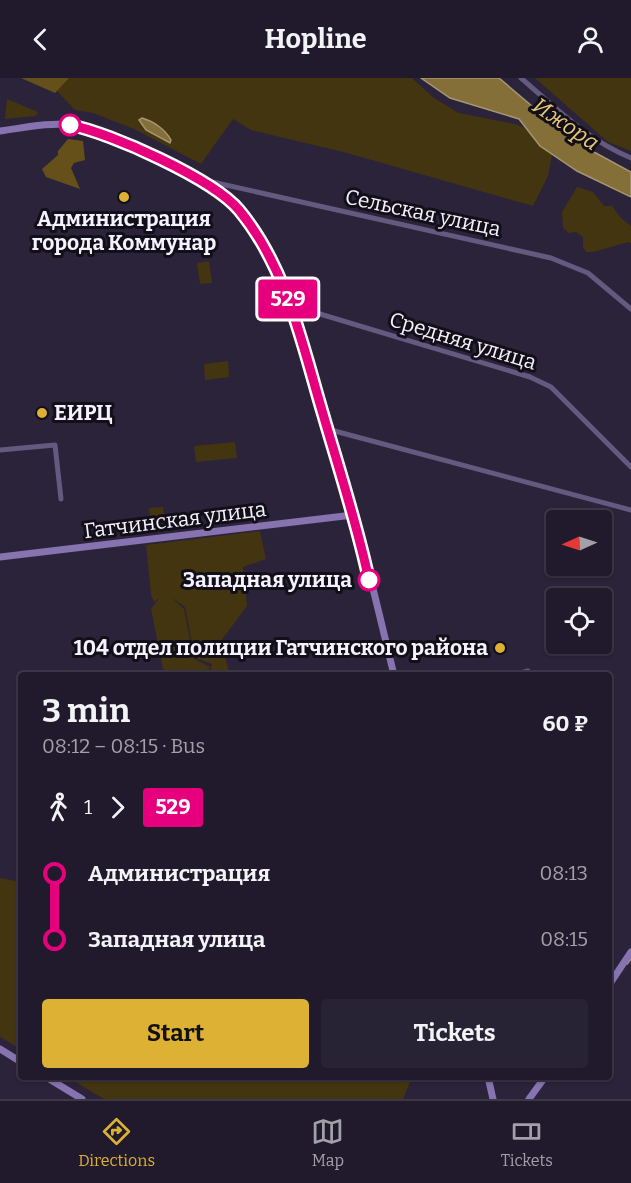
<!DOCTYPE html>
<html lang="en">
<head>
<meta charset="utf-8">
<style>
	body { margin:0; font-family:Bitter,serif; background:#282334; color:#f1f3f6; height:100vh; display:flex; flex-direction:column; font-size:22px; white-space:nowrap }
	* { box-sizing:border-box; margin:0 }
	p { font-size:20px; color:#a2a1a9 }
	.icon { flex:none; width:33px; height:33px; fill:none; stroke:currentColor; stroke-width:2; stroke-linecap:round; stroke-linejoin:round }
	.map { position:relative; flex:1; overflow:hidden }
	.side { position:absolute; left:18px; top:594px; width:594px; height:408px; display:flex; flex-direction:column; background:#201a2c; border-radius:6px; box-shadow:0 2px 4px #0004,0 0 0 2px #3d3848 }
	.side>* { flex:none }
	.badge { padding:0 12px; border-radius:4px; font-size:21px; line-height:39px }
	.needle { width:39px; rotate:267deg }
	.fabs { position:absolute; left:546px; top:432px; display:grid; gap:12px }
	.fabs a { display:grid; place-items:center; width:66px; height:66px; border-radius:6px; background:#201a2c; box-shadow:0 2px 4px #0004,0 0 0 2px #3d3848; font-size:30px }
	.map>.badge { position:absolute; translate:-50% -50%; box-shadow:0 0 0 3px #fff }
	.legs { display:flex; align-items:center; gap:9px; height:66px; padding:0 24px; font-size:20px }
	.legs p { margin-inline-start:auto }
	.head { display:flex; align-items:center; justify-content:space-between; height:102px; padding:0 24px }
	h1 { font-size:33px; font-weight:700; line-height:45px }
	.cta { display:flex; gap:12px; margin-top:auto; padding:12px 24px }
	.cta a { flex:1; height:69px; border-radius:6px; background:#ddb133; color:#111; font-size:24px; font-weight:700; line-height:69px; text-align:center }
	.cta a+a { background:#282334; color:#f1f3f6 }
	ul { padding:0 24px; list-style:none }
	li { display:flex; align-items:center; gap:21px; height:66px; font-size:22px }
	li i { display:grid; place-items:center; width:9px; height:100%; margin:0 8px; background:currentColor }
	li i::after { content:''; width:15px; height:15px; margin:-8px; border:4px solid; border-radius:50%; background:#201a2c }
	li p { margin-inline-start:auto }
	li:first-child i { background:linear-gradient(#0000 50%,currentColor 0) }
	li:last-child i { background:linear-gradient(currentColor 50%,#0000 0) }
	header { display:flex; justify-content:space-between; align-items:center; height:78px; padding:0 24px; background:#201a2c; font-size:27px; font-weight:700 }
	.menu { display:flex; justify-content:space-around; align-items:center; height:84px; border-top:2px solid #3d3848; background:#201a2c; font-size:16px; color:#a2a1a9 }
	.menu a { display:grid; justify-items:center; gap:3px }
	.menu .current { color:#ddb133 }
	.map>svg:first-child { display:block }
	.green { fill:#43350f }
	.forest { fill:#655019 }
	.water { fill:#846f39; stroke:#a69674; stroke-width:1.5 }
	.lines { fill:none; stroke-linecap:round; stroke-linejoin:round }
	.stream { stroke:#a69674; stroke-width:2 }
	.street { stroke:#64597f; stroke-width:5 }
	.secondary { stroke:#8673b0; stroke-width:7 }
	.line-1-casing { stroke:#fff; stroke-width:14 }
	.line-1 { stroke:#e6007e; stroke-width:9 }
	.stop-1-dot { fill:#fff; stroke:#e6007e; stroke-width:3 }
	.poi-dot { fill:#ddb133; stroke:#120f19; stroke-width:2 }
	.labels { text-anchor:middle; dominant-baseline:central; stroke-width:6; stroke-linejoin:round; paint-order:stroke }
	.street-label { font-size:21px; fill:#f5f2ff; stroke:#120f19 }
	.poi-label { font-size:21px; font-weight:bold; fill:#f5f2ff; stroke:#120f19 }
	.stop-label { font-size:21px; font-weight:bold; fill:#f5f2ff; stroke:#120f19; text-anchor:end }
	.water-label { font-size:22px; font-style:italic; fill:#e9c978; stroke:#120f19 }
</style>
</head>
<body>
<header><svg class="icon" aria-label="back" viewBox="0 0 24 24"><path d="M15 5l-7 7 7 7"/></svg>Hopline<svg class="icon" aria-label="person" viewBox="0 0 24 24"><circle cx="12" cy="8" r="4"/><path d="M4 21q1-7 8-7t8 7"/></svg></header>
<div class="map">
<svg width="631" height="1021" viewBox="0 0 631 1021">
	<rect width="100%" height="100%" fill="#2a233a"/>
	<path class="green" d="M 62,0 L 412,0 L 434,20 L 459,35 L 515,46 L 555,61 L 548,98 L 533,128 L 347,75 L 251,52 L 233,41 L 201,86 L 134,51 L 93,35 L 75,32 L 55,11 Z
		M 535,0 L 631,0 L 631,73 L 608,64 Z
		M 7,21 L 38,34 L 36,38 L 5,41 Z
		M 577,109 L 593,114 L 604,128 L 612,128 L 621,140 L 631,148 L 631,165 L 628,164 L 594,174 L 586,174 L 583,169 L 583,159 L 576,154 L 569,155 L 563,150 L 562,134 Z
		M 209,183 L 212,205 L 200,206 L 197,185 Z
		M 228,283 L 229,299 L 205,302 L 204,286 Z
		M 235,364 L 237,380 L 196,384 L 194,368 Z
		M 163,429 L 165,446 L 151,448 L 149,430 Z
		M 260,453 L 266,481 L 243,489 L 247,528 L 221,563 L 230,597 L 209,597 L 212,586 L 195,580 L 185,529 L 171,519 L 184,531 L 194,581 L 210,589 L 206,597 L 172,597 L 163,591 L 151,531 L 159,520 L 154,524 L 151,517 L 146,467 Z
		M 0,800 L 21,804 L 21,971 L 0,959 Z
		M 67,999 L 412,999 L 403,1021 L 104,1021 Z"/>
	<path class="forest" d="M 21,0 L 69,0 L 55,15 Z
		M 68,61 L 83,63 L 85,82 L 74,85 L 71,90 L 80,111 L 46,99 L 42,91 L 58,77 L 58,73 Z"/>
	<path class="water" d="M 421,0 L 499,0 L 559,51 L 594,74 L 631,94 L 631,119 L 577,93 L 540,68 L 519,41 L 450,20 Z
		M 142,40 C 153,43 165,51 171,62 L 170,65 L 146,52 L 139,42 Z"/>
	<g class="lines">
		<path class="stream" d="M 627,886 L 631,881"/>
		<path class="street" d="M 521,0 C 556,30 587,62 631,80
			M 199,101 L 551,180 L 588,195 L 631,231
			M 290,227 L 530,299 L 551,309 L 631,389
			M 327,351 L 631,432
			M 0,372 L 55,367 L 61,421
			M 512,597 L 528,593"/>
		<path class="secondary" d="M 0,53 C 24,50 48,44 72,47 C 110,53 211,102 237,130 C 286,184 302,266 322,334 C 332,369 344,404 354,438 C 369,491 381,544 394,597
			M 0,479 L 353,437
			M 609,907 L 631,874
			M 0,971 L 21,984
			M 46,999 L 82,1021
			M 488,999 L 493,1021
			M 529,1021 L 545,999"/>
	</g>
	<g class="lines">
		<defs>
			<path id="line-1" d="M 70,47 C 111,55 213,101 239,132 C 287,190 302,266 323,336 C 339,391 357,446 369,502"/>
		</defs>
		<use href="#line-1" class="line-1-casing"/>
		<use href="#line-1" class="line-1"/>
	</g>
	<g class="stop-1-dot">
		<circle cx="70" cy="47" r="10"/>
		<circle cx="369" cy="502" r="10"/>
	</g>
	<g class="poi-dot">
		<circle cx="124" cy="119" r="6"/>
		<circle cx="42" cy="335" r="6"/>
		<circle cx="500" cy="570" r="6"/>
	</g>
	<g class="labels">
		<g class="street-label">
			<text transform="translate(423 135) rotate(12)">Сельская улица</text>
			<text transform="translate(463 263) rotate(17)">Средняя улица</text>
			<text transform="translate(175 442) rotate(-7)">Гатчинская улица</text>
		</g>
		<g class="poi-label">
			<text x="124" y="141">Администрация<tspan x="124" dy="24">города Коммунар</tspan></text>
			<text x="54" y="335" text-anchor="start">ЕИРЦ</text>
			<text x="488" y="570" text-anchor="end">104 отдел полиции Гатчинского района</text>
		</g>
		<g class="stop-label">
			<text x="352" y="502">Западная улица</text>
		</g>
		<g class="water-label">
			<text transform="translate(566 46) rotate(34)">Ижора</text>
		</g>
	</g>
</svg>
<div class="fabs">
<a><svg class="needle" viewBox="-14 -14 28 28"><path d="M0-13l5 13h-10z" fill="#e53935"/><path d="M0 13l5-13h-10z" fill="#a2a1a9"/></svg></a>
<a><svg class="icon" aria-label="locate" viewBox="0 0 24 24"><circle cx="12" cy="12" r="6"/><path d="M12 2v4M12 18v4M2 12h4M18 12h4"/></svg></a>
</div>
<b class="badge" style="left:288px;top:221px;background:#e6007e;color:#fff">529</b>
<section class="side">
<div class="head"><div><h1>3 min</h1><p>08:12 – 08:15 · Bus</p></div><b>60 ₽</b></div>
<div class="legs"><svg class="icon" aria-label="walk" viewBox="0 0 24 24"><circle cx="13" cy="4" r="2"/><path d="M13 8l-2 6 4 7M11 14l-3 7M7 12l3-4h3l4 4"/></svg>1<svg class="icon" aria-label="forward" viewBox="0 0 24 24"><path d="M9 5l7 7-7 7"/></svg><b class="badge" style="background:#e6007e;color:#fff">529</b></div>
<ul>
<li><i style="color:#e6007e"></i><b>Администрация</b><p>08:13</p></li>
<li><i style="color:#e6007e"></i><b>Западная улица</b><p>08:15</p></li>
</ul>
<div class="cta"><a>Start</a><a>Tickets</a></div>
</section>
</div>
<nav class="menu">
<a class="current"><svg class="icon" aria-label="directions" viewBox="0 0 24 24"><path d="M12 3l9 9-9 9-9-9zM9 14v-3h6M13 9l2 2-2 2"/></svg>Directions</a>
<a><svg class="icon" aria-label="map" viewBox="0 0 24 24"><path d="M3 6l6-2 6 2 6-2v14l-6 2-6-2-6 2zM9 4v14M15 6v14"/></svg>Map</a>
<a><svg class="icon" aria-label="tickets" viewBox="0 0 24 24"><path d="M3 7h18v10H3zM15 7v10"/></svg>Tickets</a>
</nav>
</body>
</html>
